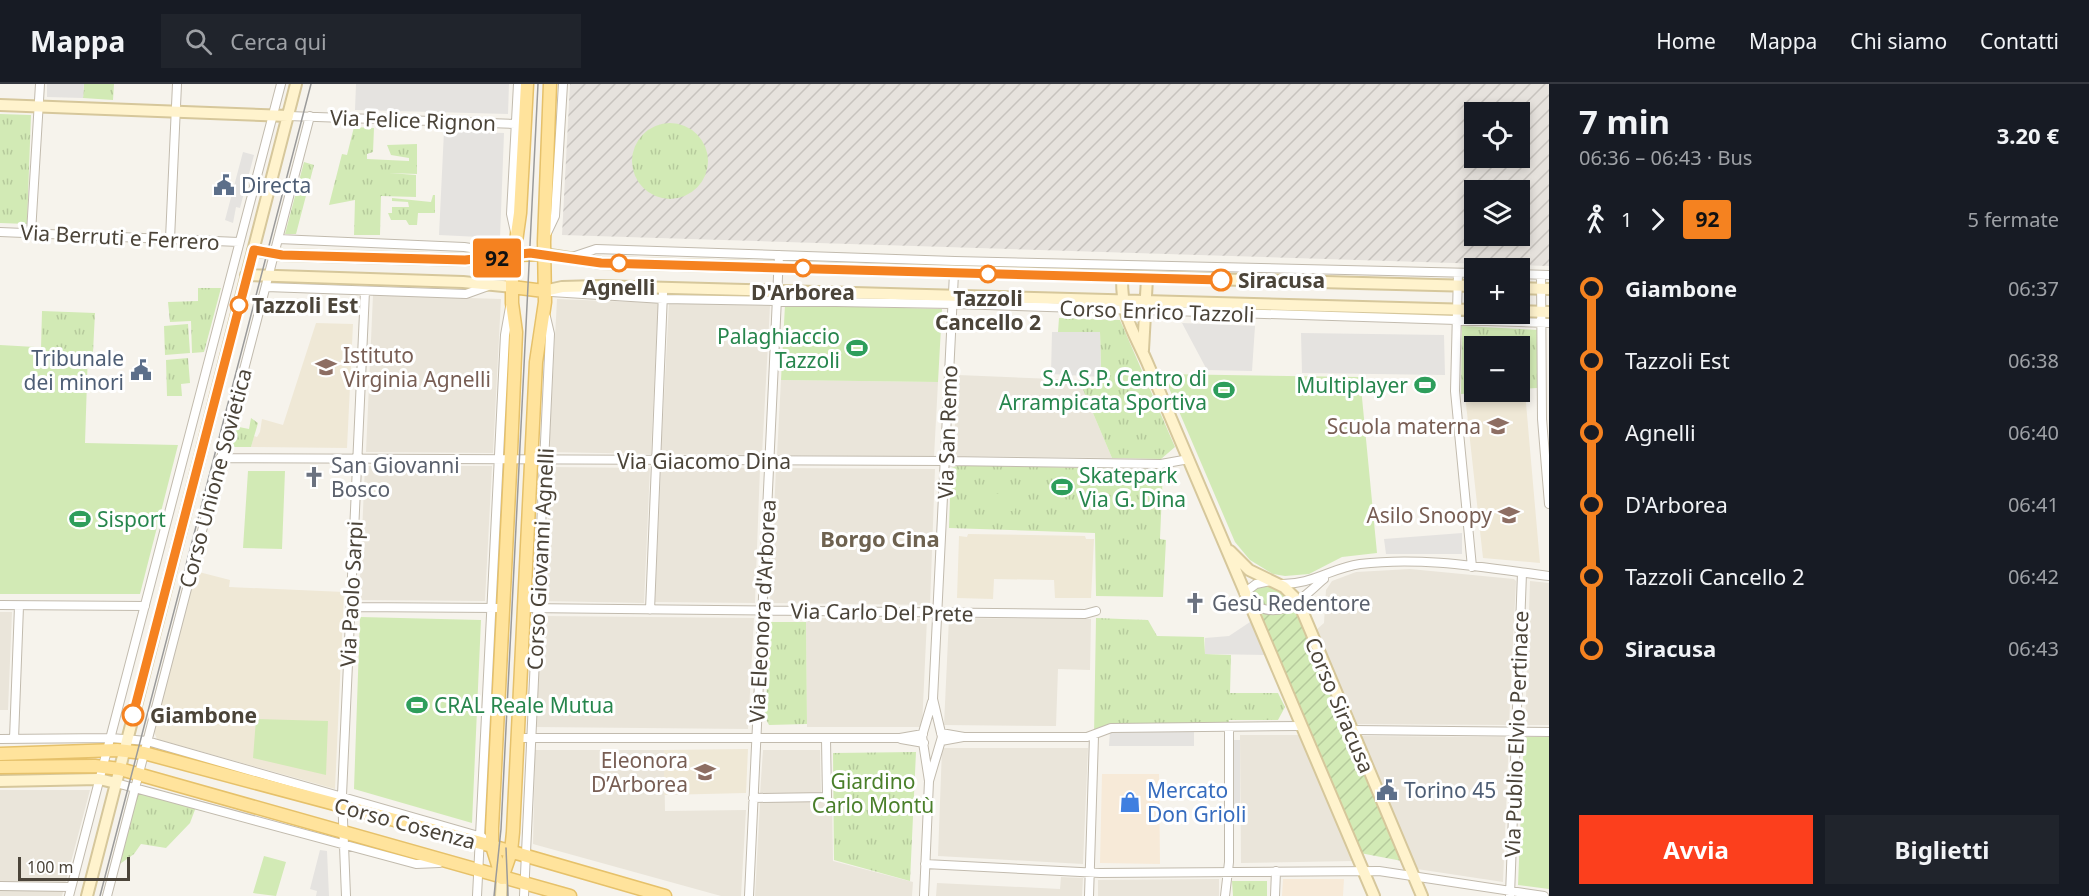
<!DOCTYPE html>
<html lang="it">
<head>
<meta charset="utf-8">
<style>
	body { margin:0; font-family:"Noto Sans",sans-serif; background:#20242c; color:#f1f3f6; height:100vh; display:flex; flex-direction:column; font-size:22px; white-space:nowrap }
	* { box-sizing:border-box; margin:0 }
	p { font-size:20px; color:#9ea1a6 }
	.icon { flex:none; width:33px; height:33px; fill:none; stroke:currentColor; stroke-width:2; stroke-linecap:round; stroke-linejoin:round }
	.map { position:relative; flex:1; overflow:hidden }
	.panel { display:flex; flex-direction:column; background:#171b24; width:540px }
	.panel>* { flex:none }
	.badge { padding:0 12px; border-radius:4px; font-size:21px; line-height:39px }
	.buttons { position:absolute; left:1464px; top:18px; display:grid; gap:12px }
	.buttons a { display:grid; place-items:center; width:66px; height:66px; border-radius:0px; background:#171b24; box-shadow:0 3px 9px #0003; font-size:30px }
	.scale { position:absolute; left:18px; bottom:15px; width:112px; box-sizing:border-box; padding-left:6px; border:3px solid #4b4439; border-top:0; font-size:16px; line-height:21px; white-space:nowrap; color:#4b4439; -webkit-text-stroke:4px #fff; paint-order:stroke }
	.map>.badge { position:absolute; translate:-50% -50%; box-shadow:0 0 0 3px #fff }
	.legs { display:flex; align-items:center; gap:9px; height:66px; padding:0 30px; font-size:20px }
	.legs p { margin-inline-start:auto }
	.head { display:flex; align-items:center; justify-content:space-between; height:102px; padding:0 30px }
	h1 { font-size:33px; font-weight:700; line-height:45px }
	.cta { display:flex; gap:12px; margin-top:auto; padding:12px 30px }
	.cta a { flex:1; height:69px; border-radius:0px; background:#fc3f1d; color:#fff; font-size:24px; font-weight:700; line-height:69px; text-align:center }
	.cta a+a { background:#20242c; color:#f1f3f6 }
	ul { padding:0 30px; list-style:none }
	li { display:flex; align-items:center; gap:21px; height:72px; font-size:22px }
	li i { display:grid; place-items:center; width:9px; height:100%; margin:0 8px; background:currentColor }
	li i::after { content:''; width:15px; height:15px; margin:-8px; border:4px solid; border-radius:50%; background:#171b24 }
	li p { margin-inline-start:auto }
	li:first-child i { background:linear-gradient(#0000 50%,currentColor 0) }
	li:last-child i { background:linear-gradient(currentColor 50%,#0000 0) }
	header { display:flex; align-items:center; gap:36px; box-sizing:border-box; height:84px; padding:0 30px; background:#171b24; border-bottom:2px solid #363941 }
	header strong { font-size:28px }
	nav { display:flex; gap:33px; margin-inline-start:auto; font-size:21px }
	.search { width:420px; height:54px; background:#20242c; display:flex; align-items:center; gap:15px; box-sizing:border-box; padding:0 21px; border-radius:0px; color:#9ea1a6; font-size:22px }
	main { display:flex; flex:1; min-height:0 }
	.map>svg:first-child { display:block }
	.residential { fill:#eae5da }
	.commercial { fill:#f7ead8 }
	.industrial { fill:url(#industrial-furrows); fill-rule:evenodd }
	.education { fill:#efe8d6 }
	.grass { fill:url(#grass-tufts) }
	.garden { fill:url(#garden-furrows) }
	.pitch { fill:#d2eab5 }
	.parking { fill:#e5e3e0 }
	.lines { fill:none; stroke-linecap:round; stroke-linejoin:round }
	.street-casing { stroke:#c2bbae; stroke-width:10 }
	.secondary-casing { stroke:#d6c79b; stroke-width:14 }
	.primary-casing { stroke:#e6c16a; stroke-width:15 }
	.street { stroke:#fff; stroke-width:8 }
	.secondary { stroke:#fff3cd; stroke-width:10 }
	.primary { stroke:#ffe39c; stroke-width:12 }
	.tram { stroke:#9a9a9a; stroke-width:1.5 }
	.line-1-casing { stroke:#fff; stroke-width:14 }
	.line-1 { stroke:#f58220; stroke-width:9 }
	.stop-1-dot { fill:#fff; stroke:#f58220; stroke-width:3 }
	.labels { text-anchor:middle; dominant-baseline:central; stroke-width:6; stroke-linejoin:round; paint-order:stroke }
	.street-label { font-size:21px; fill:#4b4439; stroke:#fff }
	.service-label { font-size:21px; fill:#4e5e75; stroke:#fff; text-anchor:start }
	.stop-label { font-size:21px; font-weight:bold; fill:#4b4439; stroke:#fff; text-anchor:start }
	.leisure-label { font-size:21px; fill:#27864d; stroke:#fff; text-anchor:end }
	.education-label { font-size:21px; fill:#785e54; stroke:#fff; text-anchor:end }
	.worship-label { font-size:21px; fill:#5b616d; stroke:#fff; text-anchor:start }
	.park-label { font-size:21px; fill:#4a7f2a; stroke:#fff }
	.shop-label { font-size:21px; fill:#366cbe; stroke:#fff; text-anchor:start }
	.neighbourhood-label { font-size:22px; font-weight:bold; fill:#6e6250; stroke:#fff }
</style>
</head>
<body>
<header>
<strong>Mappa</strong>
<div class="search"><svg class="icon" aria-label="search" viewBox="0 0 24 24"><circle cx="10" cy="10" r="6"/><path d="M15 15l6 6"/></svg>Cerca qui</div>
<nav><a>Home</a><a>Mappa</a><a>Chi siamo</a><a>Contatti</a></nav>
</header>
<main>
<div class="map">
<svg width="1549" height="812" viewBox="0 0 1549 812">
	<defs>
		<pattern id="industrial-furrows" width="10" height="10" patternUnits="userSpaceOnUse" patternTransform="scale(1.5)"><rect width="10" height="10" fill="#e6e2dd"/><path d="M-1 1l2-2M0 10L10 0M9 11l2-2" fill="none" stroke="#c7c3be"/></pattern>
		<pattern id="grass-tufts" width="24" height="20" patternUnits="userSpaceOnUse" patternTransform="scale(1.5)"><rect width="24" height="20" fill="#d2eab5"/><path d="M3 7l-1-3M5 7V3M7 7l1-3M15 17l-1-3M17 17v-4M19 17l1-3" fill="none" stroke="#b6ca9c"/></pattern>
		<pattern id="garden-furrows" width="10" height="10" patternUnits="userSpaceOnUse" patternTransform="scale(1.5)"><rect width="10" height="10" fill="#d2eab5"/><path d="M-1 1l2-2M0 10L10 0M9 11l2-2" fill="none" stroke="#b6ca9c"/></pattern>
	</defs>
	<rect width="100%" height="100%" fill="#f6f3ec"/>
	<path class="residential" d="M 373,211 L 501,215 L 493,369 L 366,368 Z
		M 557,215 L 658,219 L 651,370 L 549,368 Z
		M 669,219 L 770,222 L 762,371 L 661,370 Z
		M 958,291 L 1079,296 L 1112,374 L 953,372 Z
		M 781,296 L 938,298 L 934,373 L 777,371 Z
		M 365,382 L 492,382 L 485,517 L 359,516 Z
		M 550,383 L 650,384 L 644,519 L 544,517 Z
		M 661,383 L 760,384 L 755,519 L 655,518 Z
		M 776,384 L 935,385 L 930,521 L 770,519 Z
		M 1410,485 L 1514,495 L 1516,497 L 1509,641 L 1355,640 L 1316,546 L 1324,539 L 1326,506 L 1332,497 L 1356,488 Z
		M 1530,497 L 1549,499 L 1549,641 L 1525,641 Z
		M 0,528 L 12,528 L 8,626 L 0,626 Z
		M 542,532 L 754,534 L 748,645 L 536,643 Z
		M 806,534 L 927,535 L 922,643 L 807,643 Z
		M 949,534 L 1091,535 L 1090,586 L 1058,585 L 1056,642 L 944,641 Z
		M 1240,651 L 1300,651 L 1353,777 L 1241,779 Z
		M 1361,652 L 1509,653 L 1503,798 L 1417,785 Z
		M 942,664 L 1088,664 L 1083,780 L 938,772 Z
		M 535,666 L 664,666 L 665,727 L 746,726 L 741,812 L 721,812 L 533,760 Z
		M 763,666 L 820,666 L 821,709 L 760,710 Z
		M 0,706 L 90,706 L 62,812 L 0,812 Z
		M 832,717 L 833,777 L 913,798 L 912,812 L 755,812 L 760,718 Z
		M 1061,793 L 1083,794 L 1082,812 L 936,812 L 937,799 L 1060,805 Z
		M 1219,795 L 1219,812 L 1098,812 L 1098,796 Z"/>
	<path class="commercial" d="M 1102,690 L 1159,690 L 1160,780 L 1100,779 Z
		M 1283,795 L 1344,795 L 1343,812 L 1282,812 Z"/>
	<path class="industrial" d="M 570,0 L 1549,0 L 1549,182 L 562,151 ZM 1474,28 L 1520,28 L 1520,74 L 1474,74 ZM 1474,106 L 1520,106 L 1520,152 L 1474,152 Z"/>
	<path class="education" d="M 316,239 L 353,240 L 347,364 L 251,363 L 254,352 L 257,353 L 260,348 L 262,335 L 283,341 Z
		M 1525,307 L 1529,354 L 1540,479 L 1483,474 L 1465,311 Z
		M 968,450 L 1085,452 L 1086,455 L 1094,455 L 1091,514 L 1055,514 L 1054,496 L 994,495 L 993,515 L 957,514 L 959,452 L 967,453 Z
		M 195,487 L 230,496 L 229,503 L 344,508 L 335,705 L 157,655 L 154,648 Z
		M 748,665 L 746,709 L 664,711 L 664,666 Z"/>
	<path class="grass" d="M 84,0 L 114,0 L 113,16 L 83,14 Z
		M 0,30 L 31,31 L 27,140 L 0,139 Z
		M632 77a38 38 0 1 1 76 0a38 38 0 1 1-76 0Z
		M 354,43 L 374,44 L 373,68 L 367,70 L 367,75 L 409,77 L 409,74 L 391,71 L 387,61 L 417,60 L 417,90 L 389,89 L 416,91 L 416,113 L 381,112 L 380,151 L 354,151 L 355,116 L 329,121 L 342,70 L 347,71 Z
		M 304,78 L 314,81 L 296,150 L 285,150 Z
		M 433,111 L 435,111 L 435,129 L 418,129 L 417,141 L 409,141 L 406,136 L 391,136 L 388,129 L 392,129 L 392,123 L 409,123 L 408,118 L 392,117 L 392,114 L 431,118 Z
		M 198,204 L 221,204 L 204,268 L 192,269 L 191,237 L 170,238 L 168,218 L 198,217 Z
		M 42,227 L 95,229 L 93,268 L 88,268 L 83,359 L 0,340 L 41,265 Z
		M 1059,234 L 1120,236 L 1175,363 L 1161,375 L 1112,374 L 1079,296 L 1101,296 L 1100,248 L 1058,248 Z
		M 188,240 L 190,269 L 165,271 L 164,242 Z
		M 1462,242 L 1539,246 L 1537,304 L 1520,305 L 1520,262 L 1474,262 L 1474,308 L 1493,308 L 1461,310 Z
		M 188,274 L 190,299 L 181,300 L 182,312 L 167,312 L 166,276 Z
		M 251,334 L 258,339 L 251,363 L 229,363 L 234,342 L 249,345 Z
		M 961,381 L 1163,386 L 1160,455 L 1166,456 L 1163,513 L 1096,512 L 1095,449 L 949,444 L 951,384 Z
		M 1263,500 L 1274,501 L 1293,516 C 1279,526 1256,527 1251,508 Z
		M 1096,534 L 1148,536 L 1157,552 L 1204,553 L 1205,570 L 1231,571 L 1230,609 L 1278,609 L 1285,623 L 1278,636 L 1229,636 L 1229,643 L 1111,644 L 1094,652 Z
		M 771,538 L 806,538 L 807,640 L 769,641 L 765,633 Z
		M 916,668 L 910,797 L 834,776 L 833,669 Z
		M 137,708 L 196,723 L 190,739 L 166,764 L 141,760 L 134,770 L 117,782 Z
		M 1232,797 L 1267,797 L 1267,812 L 1233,812 Z"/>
	<path class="garden" d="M 1295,522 L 1402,777 L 1360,769 L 1258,530 L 1260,528 L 1279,530 Z"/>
	<path class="pitch" d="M 785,221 L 942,225 L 938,298 L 781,296 Z
		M 0,261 L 88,266 L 85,359 L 178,361 L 140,510 L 0,510 Z
		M 1163,290 L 1360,293 L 1377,469 L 1342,473 L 1309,490 L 1285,492 L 1273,490 L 1250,476 L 1235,458 Z
		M 248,387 L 285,387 L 282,465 L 243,464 Z
		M 989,410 L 1015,410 L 1015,427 L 989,427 Z
		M 360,533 L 481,536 L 472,739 L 354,705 Z
		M 256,635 L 328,637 L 326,691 L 253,674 Z
		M 1524,653 L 1549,653 L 1549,805 L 1518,801 Z
		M 264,772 L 286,778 L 276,812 L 253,809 Z"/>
	<path class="parking" d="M 47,0 L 84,0 L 83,14 L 47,13 Z
		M 356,0 L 509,0 L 508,30 L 355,26 Z
		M 444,47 L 504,49 L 500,154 L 439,151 Z
		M 243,68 L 254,71 L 240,124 L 236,123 L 233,139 L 225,136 Z
		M 1182,239 L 1255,242 L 1252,287 L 1207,286 Z
		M 1052,248 L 1100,248 L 1101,293 L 1051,290 Z
		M 1301,249 L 1444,251 L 1445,291 L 1302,289 Z
		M 1462,449 L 1462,470 L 1386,470 L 1384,455 Z
		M 1253,536 L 1267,571 L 1205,570 L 1205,554 L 1229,552 Z
		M 1110,647 L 1194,647 L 1194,662 L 1109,662 Z
		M 1234,656 L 1240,656 L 1240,731 L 1234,731 Z
		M 320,766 L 327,767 L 329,812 L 316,812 L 317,807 L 310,805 Z"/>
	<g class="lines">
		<defs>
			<path id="street" d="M 288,32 L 515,40
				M 0,148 L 239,158
				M 515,148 L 511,130 L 518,0
				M 31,149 L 40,0
				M 547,149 L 555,132 L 563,0
				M 170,155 L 177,0
				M 278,155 L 464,163 L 504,169
				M 572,173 L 596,165 L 955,177 L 1474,189
				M 1458,189 L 1455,307 L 1472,483
				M 1520,190 L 1549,191
				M 1541,191 L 1542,335 L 1549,420
				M 266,203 L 466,210 L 491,201
				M 551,208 L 663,215 L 953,220 L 1549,239
				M 220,374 L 946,377 L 1161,380 L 1189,375
				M 1280,500 C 1312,501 1331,484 1360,480 C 1423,472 1487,484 1549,492
				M 1244,509 L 1256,500 L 1270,497
				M 1250,520 C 1284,537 1299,516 1324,495
				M 0,521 L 145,522
				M 351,523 L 497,524
				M 524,524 L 1085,530 L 1096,527
				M 650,526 L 663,209
				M 1351,646 L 1549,648
				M 941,649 L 964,653 L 1087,653 L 1111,644 L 1302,642
				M 518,654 L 900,654 L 923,650
				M 0,655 L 111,654 L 147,657 L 482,753
				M 14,655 L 19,522
				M 901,655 L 924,659
				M 941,657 L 963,653
				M 929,697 L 942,653 L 933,615 L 954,189
				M 116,699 L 416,780 L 439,779
				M 753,714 L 827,713 L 826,655
				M 925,780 L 1100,789 L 1379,787 L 1544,812
				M 0,802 L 71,803
				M 1510,811 L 1522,489
				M 69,812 L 281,0
				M 107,812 L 310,32
				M 346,812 L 342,711 L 365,207
				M 477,812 L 505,251 L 510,223
				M 524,812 L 550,250 L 546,233
				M 749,812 L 779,171
				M 924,812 L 929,697 L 922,652 L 932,618
				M 1089,812 L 1094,652
				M 1225,812 L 1229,778 L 1229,643
				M 1275,812 L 1276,787"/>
			<path id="secondary" d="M 0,21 L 288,32
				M 253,166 L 282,171 L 465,176 L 513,171
				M 544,170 L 601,179 L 1474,202
				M 246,191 L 463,198 L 512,203
				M 1122,194 C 1122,234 1132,244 1147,278 L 1374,812
				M 1520,204 L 1549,205
				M 544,207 L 562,203 L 598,202 L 1474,226
				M 1520,227 L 1549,228
				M 1143,266 L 1147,194
				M 1230,467 L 1249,486 L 1284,503 L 1298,517 L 1422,812
				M 0,697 L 99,695 L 116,699
				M 87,812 L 296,0
				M 501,812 L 502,794"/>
			<path id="primary" d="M 513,171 L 544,170
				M 512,203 L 544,207
				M 0,670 L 117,666 L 144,669 L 492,762 L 665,812
				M 0,683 L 95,682 L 120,685 L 570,812
				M 502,794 L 492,762 L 492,744 L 511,368 L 516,248 L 512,219 L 512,186 L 520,129 L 527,0
				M 502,794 L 511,768 L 513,748 L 536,278 L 545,218 L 544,158 L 550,0"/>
		</defs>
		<use href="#street" class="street-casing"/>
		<use href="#secondary" class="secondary-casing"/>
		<use href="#primary" class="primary-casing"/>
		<use href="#street" class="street"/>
		<use href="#secondary" class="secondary"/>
		<use href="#primary" class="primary"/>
		<path class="tram" d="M 506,764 L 508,812
			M 100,812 L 311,0
			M 494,812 L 501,745 L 538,0"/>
	</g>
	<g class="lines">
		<defs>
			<path id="line-1" d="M 133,631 L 254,166 L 282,171 L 465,176 L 530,169 L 601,179 L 1221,196"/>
		</defs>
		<use href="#line-1" class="line-1-casing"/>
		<use href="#line-1" class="line-1"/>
	</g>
	<defs>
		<symbol id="civic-bare" viewBox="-9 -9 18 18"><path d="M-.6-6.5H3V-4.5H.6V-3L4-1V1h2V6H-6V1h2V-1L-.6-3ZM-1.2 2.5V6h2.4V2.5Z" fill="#5c6f8a" stroke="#fff" stroke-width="2.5" paint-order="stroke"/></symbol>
		<symbol id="stadium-bare" viewBox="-9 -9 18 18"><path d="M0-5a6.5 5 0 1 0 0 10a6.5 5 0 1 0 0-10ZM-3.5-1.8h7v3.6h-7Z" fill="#2e9e5b" stroke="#fff" stroke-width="2.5" paint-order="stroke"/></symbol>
		<symbol id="school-bare" viewBox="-9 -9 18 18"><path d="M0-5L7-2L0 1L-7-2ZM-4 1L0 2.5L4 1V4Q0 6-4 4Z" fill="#8d6e63" stroke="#fff" stroke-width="2.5" paint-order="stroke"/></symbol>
		<symbol id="church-bare" viewBox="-9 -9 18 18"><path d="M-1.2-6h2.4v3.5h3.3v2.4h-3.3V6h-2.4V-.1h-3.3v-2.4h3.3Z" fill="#6b7280" stroke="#fff" stroke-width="2.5" paint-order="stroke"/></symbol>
		<symbol id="shop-bare" viewBox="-9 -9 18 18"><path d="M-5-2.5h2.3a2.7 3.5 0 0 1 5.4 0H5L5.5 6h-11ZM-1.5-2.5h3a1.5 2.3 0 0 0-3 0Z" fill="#3f7fe0" stroke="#fff" stroke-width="2.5" paint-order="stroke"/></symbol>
	</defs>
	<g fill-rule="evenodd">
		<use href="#civic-bare" x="209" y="86" width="30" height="30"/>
		<use href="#stadium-bare" x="842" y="249" width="30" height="30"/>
		<use href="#school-bare" x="311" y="268" width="30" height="30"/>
		<use href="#civic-bare" x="126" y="271" width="30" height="30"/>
		<use href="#stadium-bare" x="1410" y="286" width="30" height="30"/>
		<use href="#stadium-bare" x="1209" y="291" width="30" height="30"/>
		<use href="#school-bare" x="1483" y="327" width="30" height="30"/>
		<use href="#church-bare" x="299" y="378" width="30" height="30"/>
		<use href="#stadium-bare" x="1047" y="388" width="30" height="30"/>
		<use href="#school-bare" x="1494" y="416" width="30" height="30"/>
		<use href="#stadium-bare" x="65" y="420" width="30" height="30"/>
		<use href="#church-bare" x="1180" y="504" width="30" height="30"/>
		<use href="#stadium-bare" x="402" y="606" width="30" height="30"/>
		<use href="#school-bare" x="690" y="673" width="30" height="30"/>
		<use href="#civic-bare" x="1372" y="691" width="30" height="30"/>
		<use href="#shop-bare" x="1115" y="703" width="30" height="30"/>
	</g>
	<g class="stop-1-dot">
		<circle cx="619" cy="179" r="8"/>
		<circle cx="803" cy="184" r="8"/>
		<circle cx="988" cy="190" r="8"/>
		<circle cx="1221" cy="196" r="10"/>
		<circle cx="239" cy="221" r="8"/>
		<circle cx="133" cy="631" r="10"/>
	</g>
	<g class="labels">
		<g class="street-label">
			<text transform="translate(413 36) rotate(2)">Via Felice Rignon</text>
			<text transform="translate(120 153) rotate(3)">Via Berruti e Ferrero</text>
			<text transform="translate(1157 227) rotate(2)">Corso Enrico Tazzoli</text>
			<text transform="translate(947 348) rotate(-88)">Via San Remo</text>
			<text x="704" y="377">Via Giacomo Dina</text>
			<text transform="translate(215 394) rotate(-75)">Corso Unione Sovietica</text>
			<text transform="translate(540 475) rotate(-87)">Corso Giovanni Agnelli</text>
			<text transform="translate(351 510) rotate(-87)">Via Paolo Sarpi</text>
			<text transform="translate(762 527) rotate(-87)">Via Eleonora d'Arborea</text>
			<text transform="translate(882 528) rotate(1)">Via Carlo Del Prete</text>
			<text transform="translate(1340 621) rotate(67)">Corso Siracusa</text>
			<text transform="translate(1516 650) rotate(-88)">Via Publio Elvio Pertinace</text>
			<text transform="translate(405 739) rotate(15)">Corso Cosenza</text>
		</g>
		<g class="service-label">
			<text x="241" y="101">Directa</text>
			<text x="124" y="274" text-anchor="end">Tribunale<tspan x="124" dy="24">dei minori</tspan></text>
			<text x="1404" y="706">Torino 45</text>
		</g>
		<g class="stop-label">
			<text x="1238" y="196">Siracusa</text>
			<text x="619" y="203" text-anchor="middle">Agnelli</text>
			<text x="803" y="208" text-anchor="middle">D'Arborea</text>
			<text x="988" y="214" text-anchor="middle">Tazzoli<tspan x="988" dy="24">Cancello 2</tspan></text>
			<text x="252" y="221">Tazzoli Est</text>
			<text x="150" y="631">Giambone</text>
		</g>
		<g class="leisure-label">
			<text x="840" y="252">Palaghiaccio<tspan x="840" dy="24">Tazzoli</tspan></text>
			<text x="1207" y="294">S.A.S.P. Centro di<tspan x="1207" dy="24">Arrampicata Sportiva</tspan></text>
			<text x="1408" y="301">Multiplayer</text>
			<text x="1079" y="391" text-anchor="start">Skatepark<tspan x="1079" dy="24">Via G. Dina</tspan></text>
			<text x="97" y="435" text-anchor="start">Sisport</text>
			<text x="434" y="621" text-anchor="start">CRAL Reale Mutua</text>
		</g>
		<g class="education-label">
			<text x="343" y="271" text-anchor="start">Istituto<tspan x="343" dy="24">Virginia Agnelli</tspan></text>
			<text x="1481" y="342">Scuola materna</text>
			<text x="1492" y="431">Asilo Snoopy</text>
			<text x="688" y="676">Eleonora<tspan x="688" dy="24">D’Arborea</tspan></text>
		</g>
		<g class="worship-label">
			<text x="331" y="381">San Giovanni<tspan x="331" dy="24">Bosco</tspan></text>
			<text x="1212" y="519">Gesù Redentore</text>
		</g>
		<g class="park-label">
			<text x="873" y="697">Giardino<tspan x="873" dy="24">Carlo Montù</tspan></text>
		</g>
		<g class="shop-label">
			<text x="1147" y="706">Mercato<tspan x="1147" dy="24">Don Grioli</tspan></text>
		</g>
		<g class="neighbourhood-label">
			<text x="880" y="454">Borgo Cina</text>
		</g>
	</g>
</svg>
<div class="buttons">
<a><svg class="icon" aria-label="locate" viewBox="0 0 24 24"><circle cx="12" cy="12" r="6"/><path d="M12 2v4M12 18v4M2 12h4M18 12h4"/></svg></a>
<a><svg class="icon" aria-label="layers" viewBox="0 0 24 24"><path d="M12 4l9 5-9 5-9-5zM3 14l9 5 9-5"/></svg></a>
<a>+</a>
<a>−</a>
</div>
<div class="scale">100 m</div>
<b class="badge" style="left:497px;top:174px;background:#f58220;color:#111">92</b>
</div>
<section class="panel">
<div class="head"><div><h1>7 min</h1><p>06:36 – 06:43 · Bus</p></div><b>3.20 €</b></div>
<div class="legs"><svg class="icon" aria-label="walk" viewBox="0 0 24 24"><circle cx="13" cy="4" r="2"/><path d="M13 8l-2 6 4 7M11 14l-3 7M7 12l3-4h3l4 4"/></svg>1<svg class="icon" aria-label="forward" viewBox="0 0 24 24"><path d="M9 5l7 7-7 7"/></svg><b class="badge" style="background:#f58220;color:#111">92</b><p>5 fermate</p></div>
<ul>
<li><i style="color:#f58220"></i><b>Giambone</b><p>06:37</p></li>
<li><i style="color:#f58220"></i><span>Tazzoli Est</span><p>06:38</p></li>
<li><i style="color:#f58220"></i><span>Agnelli</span><p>06:40</p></li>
<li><i style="color:#f58220"></i><span>D'Arborea</span><p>06:41</p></li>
<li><i style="color:#f58220"></i><span>Tazzoli Cancello 2</span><p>06:42</p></li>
<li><i style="color:#f58220"></i><b>Siracusa</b><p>06:43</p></li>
</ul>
<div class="cta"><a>Avvia</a><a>Biglietti</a></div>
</section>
</main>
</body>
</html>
